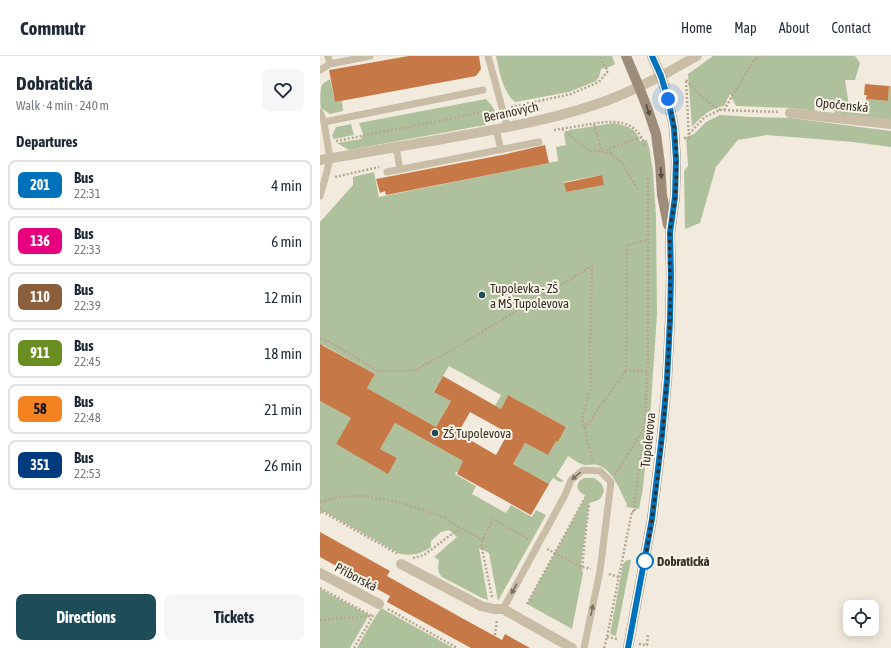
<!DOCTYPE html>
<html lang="en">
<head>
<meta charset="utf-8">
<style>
	body { margin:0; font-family:"Asap Condensed",sans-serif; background:#f6f6f7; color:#1f2937; height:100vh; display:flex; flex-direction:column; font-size:15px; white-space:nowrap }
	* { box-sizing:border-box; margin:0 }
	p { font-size:13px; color:#747a83 }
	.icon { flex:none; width:22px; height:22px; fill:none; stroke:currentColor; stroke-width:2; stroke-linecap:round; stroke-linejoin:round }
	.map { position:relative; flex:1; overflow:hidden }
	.sheet { display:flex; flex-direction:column; background:#fff; width:320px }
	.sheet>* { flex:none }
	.badge { padding:0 8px; border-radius:6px; font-size:14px; line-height:26px }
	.buttons { position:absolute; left:523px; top:544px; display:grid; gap:8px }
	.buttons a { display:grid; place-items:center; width:36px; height:36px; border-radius:8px; background:#fff; box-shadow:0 2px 10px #0003; font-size:20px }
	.you { position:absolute; width:20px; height:20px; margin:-10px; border:3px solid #fff; border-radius:50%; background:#1a73e8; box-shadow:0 0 0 6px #1a73e833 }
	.map>.badge { position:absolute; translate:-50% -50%; box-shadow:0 0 0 2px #fff }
	h2 { padding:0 16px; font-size:15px; line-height:36px }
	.round { display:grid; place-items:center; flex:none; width:42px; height:42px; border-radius:8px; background:#f6f6f7 }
	.head { display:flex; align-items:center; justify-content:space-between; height:68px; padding:0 16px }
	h1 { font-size:19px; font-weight:700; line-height:30px }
	.button { display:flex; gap:8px; margin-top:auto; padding:8px 16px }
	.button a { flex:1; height:46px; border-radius:8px; background:#1e4c59; color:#fff; font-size:16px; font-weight:700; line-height:46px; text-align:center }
	.button a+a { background:#f6f6f7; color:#1f2937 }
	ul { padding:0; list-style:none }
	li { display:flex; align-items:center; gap:12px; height:50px; margin:0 8px 6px; padding:0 8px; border:2px solid #e0e1e3; border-radius:8px }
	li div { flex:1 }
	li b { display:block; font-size:15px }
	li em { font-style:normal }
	li .badge { min-width:44px; font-weight:700; text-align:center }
	header { display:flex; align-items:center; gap:24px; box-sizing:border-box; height:56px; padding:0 20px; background:#fff; border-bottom:1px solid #e0e1e3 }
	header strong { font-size:19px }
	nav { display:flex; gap:22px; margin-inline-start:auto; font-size:14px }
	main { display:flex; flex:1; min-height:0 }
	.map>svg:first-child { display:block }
	.green { fill:#afc19c; fill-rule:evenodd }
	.building { fill:#c67947; fill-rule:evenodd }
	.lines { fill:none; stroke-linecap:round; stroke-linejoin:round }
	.path { stroke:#b6a792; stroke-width:2.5; stroke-dasharray:2 2; stroke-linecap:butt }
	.service { stroke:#cabda8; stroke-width:7 }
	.minor { stroke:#cabda8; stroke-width:10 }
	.tertiary { stroke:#cabda8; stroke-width:10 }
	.secondary { stroke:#9e8c7a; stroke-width:10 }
	.oneway { fill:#564b41 }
	.oneway2 { fill:#796f62 }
	.line-casing { stroke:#fff; stroke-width:9 }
	.line { stroke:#0072bc; stroke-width:6 }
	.walk { stroke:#372f28; stroke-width:4; stroke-dasharray:0 7.2 }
	.poi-dot { fill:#1e4c59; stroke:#faf5e9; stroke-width:1.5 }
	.stop-dot { fill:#fff; stroke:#0072bc; stroke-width:2 }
	.labels { text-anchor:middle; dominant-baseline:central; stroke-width:4; stroke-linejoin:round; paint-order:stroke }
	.street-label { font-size:13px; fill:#372f28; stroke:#faf5e9 }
	.poi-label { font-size:13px; fill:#372f28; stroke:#faf5e9; text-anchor:start }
	.stop-label { font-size:13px; font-weight:bold; fill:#372f28; stroke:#faf5e9; text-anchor:start }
</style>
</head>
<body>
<header>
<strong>Commutr</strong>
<nav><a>Home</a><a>Map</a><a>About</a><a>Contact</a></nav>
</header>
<main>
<section class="sheet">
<div class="head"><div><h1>Dobratická</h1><p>Walk · 4 min · 240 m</p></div><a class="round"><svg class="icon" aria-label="heart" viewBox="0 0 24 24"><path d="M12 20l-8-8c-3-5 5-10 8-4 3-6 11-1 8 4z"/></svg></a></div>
<h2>Departures</h2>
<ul>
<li><span class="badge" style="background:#0072bc;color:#fff">201</span><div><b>Bus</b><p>22:31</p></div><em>4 min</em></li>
<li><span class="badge" style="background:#e6007e;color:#fff">136</span><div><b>Bus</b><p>22:33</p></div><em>6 min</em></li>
<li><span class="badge" style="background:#8b5e3c;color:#fff">110</span><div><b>Bus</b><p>22:39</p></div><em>12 min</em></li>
<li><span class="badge" style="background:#6b8e23;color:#fff">911</span><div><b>Bus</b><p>22:45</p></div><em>18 min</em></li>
<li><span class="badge" style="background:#f58220;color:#111">58</span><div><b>Bus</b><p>22:48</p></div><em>21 min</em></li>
<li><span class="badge" style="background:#003b80;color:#fff">351</span><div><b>Bus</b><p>22:53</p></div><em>26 min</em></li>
</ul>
<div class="button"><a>Directions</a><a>Tickets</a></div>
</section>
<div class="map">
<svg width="571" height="592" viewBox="0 0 571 592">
	<rect width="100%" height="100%" fill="#f2ebdd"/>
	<path class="green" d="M 176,0 L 292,0 L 295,8 L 292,10 L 281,13 L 279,21 L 276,25 L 249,36 L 195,46 C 182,35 180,16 176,0 Z
		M 393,0 L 535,0 L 540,7 L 535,24 L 525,24 L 529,50 L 546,52 L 546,43 L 568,45 L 569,30 L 571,30 L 571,64 L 515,57 L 514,48 L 494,46 L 495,55 L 472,52 L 416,50 L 410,38 L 404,50 C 390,52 381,61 372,71 L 368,18 Z
		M 10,23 L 15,46 L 22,45 L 23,55 L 10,58 L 1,52 C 0,47 0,33 2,29 C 4,26 8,25 10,23 Z
		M 166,43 C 176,54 179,59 165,69 L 29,94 L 17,87 L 41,83 L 43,78 L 39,67 Z
		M 400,59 L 431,61 L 470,62 L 571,75 L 571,91 L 533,86 L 447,79 L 418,84 L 396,111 L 380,167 L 365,173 L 364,115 L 368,110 L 366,81 L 374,78 L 386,66 Z
		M 294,67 C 306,70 316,71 320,85 L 327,84 L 330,96 L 333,115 L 336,161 L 337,258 L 330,362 L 323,432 L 319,453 L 306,451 L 307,448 C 300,435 293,413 277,409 C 273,408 269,409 265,409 C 259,408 253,403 248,400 L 236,420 L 244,425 L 240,426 L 233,422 L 229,428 L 193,408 L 205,387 L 228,399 L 236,385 L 238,386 L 246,371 L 188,339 L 181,353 L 175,350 L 181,339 L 129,310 L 114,335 L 131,345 L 116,371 L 47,332 L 55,318 L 3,289 L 0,294 L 0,166 L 33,129 L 33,121 L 54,116 L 59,141 L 238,105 L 236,91 L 246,89 L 244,78 L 249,74 ZM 281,119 L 283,129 L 246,136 L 244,126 Z
		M 31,68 L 34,79 L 14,83 L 12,80 L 16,71 Z
		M 0,345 L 31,362 L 55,357 L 25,374 L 16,388 L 68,417 L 77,402 L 60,393 L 75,367 L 143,405 L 138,416 L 136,416 L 135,418 L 156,430 L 152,438 L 186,457 L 191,449 L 212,461 L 216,454 L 226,459 L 178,545 L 169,497 L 159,492 L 168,544 L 162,542 L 122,521 C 117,516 118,510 119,504 L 114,501 L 137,481 L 129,474 L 121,476 L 111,485 L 111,491 C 101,498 92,500 80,498 L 3,455 L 0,459 Z
		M 264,422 L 274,422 L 281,427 L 284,434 C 281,445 279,444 269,447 L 261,508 L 263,517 L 252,573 L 207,548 L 266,440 L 260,436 L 257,431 L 259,425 Z
		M 307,504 L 311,504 L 296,580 L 290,578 L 303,508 Z
		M 0,533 L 49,559 L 30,592 L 0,592 Z
		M 61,552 L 133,592 L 37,592 L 47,574 Z"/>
	<path class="building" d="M 89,0 L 159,0 L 161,13 L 156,20 L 15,46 L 9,14 Z
		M 545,28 L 569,30 L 568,45 L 546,43 L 547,39 L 544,39 Z
		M 225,89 L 229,107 L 66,139 L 65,135 L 60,137 L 56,123 L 182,99 Z
		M 282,119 L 284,129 L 246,136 L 244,127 Z
		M 0,288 L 55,318 L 47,332 L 116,371 L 131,345 L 114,336 L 123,320 L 181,353 L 188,339 L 246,371 L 238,386 L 236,385 L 228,399 L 205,387 L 193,408 L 229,428 L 211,459 L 137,418 L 143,405 L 75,367 L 60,393 L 77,402 L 68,418 L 16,388 L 31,362 L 0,345 ZM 150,356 L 188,377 L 176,399 L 138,377 Z
		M 0,476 L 70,515 L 67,520 L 140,561 L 182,584 L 185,578 L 210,592 L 151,592 L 129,580 L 67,546 L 70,540 L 0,501 Z"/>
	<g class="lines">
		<path class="path" d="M 366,24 L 384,43 L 400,54
			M 191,51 L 251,38 L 279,26 L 288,15 L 279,0
			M 404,54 L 432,7 L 439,0
			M 274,68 L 282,95 L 322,81
			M 242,73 L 270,95 L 282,95 L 291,98 L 301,106 L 319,135
			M 234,74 C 244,72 255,71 265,69 C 289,65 316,60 325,90
			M 369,78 L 385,61 L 400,54 L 460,56
			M 364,82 L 369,82 L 366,24
			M 16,85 L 174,54
			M 15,121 L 59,111
			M 0,283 L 10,286 L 58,315 L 80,315 L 95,314 L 125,298 L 272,210 L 270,293 L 271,330 L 262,363 L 273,406
			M 327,316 L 306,314 L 307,189 L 328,184
			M 265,372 L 306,314
			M 295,419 L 324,372
			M 0,446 L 18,441 L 43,440 L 83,447 L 125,462 L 140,472 L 163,484
			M 0,452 L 3,456 L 78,498
			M 227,493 L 262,511 L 271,513
			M 93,502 L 104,499 L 140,472
			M 262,511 L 269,447
			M 289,518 L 298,521
			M 0,532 L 52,560
			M 172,541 L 161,488 L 173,463 L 210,484
			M 207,548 L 266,440
			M 68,553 L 137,592
			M 0,564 L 52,560
			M 175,579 L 177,564
			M 287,581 L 298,583
			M 319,588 L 327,589 L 328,578
			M 34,592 L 54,558
			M 284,592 L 287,581 L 312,455 L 315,456 L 314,449 L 325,369 L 328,302 L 328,122"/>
		<path class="service" d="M 8,0 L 10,8
			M 168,0 L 187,70
			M 0,14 L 10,8 L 50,0
			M 0,56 L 4,66 L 10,103 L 5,123 L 0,140
			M 4,66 L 163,34
			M 176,73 L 181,94
			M 76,91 L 80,113
			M 67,116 L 219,86
			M 183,553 L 245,439 L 251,424 L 263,414 L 280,415 L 291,426 L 280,515 L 264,592"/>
		<path class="minor" d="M 341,20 L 377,0
			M 470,57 L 571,68
			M 81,508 L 161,550 L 174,553 L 183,553 L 252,592
			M 0,517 L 59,548"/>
		<path class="tertiary" d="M 0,104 C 41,97 82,90 123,83 C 178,73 239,63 291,43 C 309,36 325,28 341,20"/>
		<path class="secondary" d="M 306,0 L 319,31 L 328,54 L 336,78 L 340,108 L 342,139 L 348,169
			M 308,592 L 332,463 L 342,379 L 347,324 L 350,264 L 351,220 L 350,177 L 355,141 L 356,104 L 354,72 L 348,43 L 341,20 L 332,0"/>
	</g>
	<defs><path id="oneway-solid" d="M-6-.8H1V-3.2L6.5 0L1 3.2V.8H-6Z"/></defs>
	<g class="oneway">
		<use href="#oneway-solid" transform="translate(328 54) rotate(71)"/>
		<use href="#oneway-solid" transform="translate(341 117) rotate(86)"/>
	</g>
	<g class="oneway2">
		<use href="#oneway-solid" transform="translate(256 420) rotate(139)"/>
		<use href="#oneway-solid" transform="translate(194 533) rotate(119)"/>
		<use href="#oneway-solid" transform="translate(272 554) rotate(-78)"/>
	</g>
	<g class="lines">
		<defs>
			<path id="line" d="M 308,592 L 332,463 L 342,379 L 347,324 L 350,264 L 351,220 L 350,177 L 355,141 L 356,104 L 354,72 L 348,43 L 341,20 L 332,0"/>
		</defs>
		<use href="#line" class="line-casing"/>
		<use href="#line" class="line"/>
		<path class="walk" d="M 325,505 L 324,510 C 339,429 347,345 350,263 C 351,235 349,206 350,178 C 350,166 354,154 355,142 C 357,121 357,99 355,78 C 354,66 351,54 348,43"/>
	</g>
	<g class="poi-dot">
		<circle cx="162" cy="239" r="4"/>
		<circle cx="115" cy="377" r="4"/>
	</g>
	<circle class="stop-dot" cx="325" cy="505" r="8"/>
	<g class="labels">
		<g class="street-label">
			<text transform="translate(522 49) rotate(6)">Opočenská</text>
			<text transform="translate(191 56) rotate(-12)">Beranových</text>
			<text transform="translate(328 384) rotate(-84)">Tupolevova</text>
			<text transform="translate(36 521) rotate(28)">Příborská</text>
		</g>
		<g class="poi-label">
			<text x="170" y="232">Tupolevka - ZŠ<tspan x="170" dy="15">a MŠ Tupolevova</tspan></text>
			<text x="123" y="377">ZŠ Tupolevova</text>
		</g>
		<g class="stop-label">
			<text x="337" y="505">Dobratická</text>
		</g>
	</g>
</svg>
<div class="buttons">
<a><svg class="icon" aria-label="locate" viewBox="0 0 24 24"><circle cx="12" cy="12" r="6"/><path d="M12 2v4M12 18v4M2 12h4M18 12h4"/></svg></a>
</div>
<div class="you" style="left:348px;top:43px"></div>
</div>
</main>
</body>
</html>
